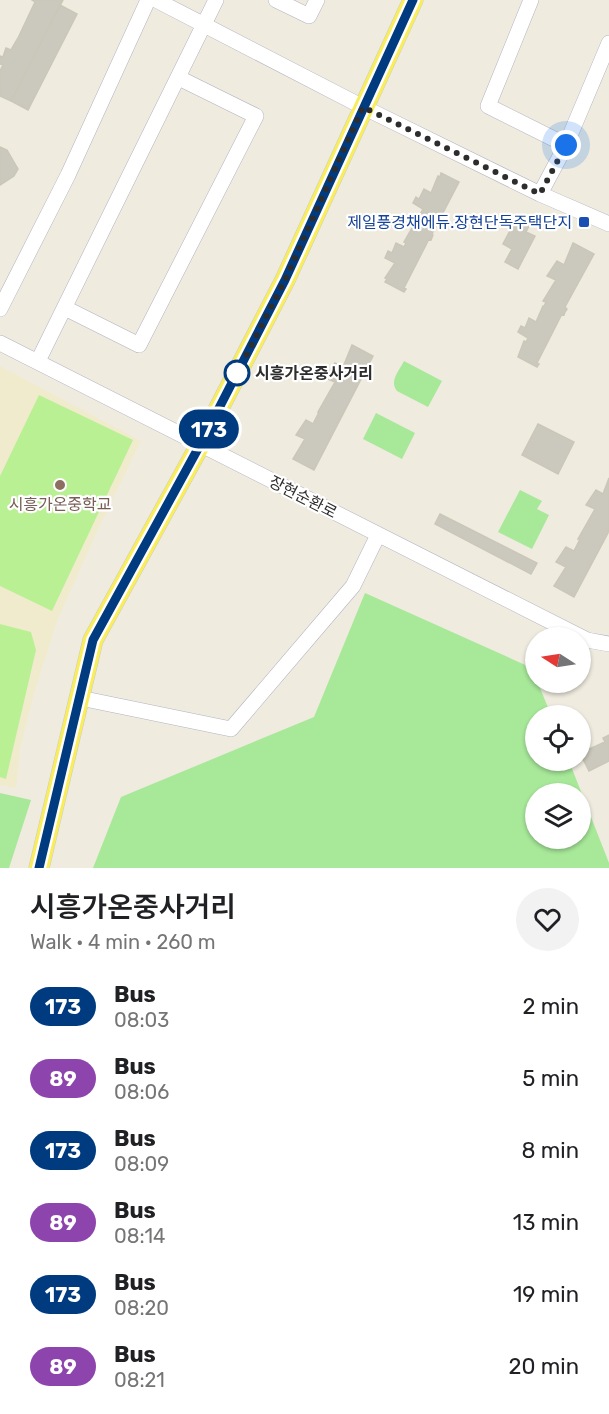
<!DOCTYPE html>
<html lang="en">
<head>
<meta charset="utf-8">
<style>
	body { margin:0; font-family:Rubik,"Noto Sans KR",sans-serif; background:#f2f2f2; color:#202124; height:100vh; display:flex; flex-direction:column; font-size:22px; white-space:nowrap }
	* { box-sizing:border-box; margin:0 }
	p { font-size:20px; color:#757577 }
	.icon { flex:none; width:33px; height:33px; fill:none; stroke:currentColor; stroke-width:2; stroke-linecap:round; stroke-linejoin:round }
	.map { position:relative; height:868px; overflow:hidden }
	.side { display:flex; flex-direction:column; background:#fff; flex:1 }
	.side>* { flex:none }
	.badge { padding:0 12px; border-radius:20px; font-size:21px; line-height:39px }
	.needle { width:39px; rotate:282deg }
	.buttons { position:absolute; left:525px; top:627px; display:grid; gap:12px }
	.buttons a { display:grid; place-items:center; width:66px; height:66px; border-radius:50%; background:#fff; box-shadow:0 2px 4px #0004; font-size:30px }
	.you { position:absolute; width:30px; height:30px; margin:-15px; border:4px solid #fff; border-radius:50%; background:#1a73e8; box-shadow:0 0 0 9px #1a73e833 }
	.map>.badge { position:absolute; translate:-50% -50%; box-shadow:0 0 0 3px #fff }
	.round { display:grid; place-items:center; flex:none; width:63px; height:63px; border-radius:32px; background:#f2f2f2 }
	.headline { display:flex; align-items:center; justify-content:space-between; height:102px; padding:0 30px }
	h1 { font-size:28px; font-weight:600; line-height:45px }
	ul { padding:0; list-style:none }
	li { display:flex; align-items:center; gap:18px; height:72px; padding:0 30px }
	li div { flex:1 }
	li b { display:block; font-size:22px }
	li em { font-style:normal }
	li .badge { min-width:66px; font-weight:700; text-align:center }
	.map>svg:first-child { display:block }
	.education { fill:#f1ebce }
	.green { fill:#a7e899; fill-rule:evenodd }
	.pitch { fill:#baf094 }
	.building { fill:#cbc9bd; stroke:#cbc7b8; stroke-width:1.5 }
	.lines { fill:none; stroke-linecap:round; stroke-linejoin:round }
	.minor-casing { stroke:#b3b3c1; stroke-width:16 }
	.major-casing { stroke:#cdcdcd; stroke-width:21 }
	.minor { stroke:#fff; stroke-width:15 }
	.major { stroke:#f9ed5a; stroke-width:20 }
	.line-casing { stroke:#fff; stroke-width:14 }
	.line { stroke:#003b80; stroke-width:9 }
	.walk { stroke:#2d2d2d; stroke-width:6; stroke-dasharray:0 10.8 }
	.transit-dot { fill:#1a4fb4; stroke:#fff; stroke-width:2 }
	.stop-dot { fill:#fff; stroke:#003b80; stroke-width:3 }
	.education-dot { fill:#8d6e63; stroke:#fff; stroke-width:2 }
	.labels { text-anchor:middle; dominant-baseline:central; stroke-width:4.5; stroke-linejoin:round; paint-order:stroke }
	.transit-label { font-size:16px; fill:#164399; stroke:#fff; text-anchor:end }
	.stop-label { font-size:16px; font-weight:bold; fill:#2d2d2d; stroke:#fff; text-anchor:start }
	.street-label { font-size:16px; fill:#2d2d2d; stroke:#fff }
	.education-label { font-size:16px; fill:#785e54; stroke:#fff }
</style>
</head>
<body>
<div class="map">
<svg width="609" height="868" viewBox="0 0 609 868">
	<rect width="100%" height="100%" fill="#efebdf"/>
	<path class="education" d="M 0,366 L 141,441 L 98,529 L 57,621 L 33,697 L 20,749 L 16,788 L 0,785 Z"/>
	<path class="green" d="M 404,361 L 442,381 L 428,407 L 397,391 C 389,381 399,371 404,361 Z
		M 376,413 L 415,433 L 402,459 L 363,439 Z
		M 520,490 L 542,501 L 537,509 L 549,515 L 532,549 L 498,532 Z
		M 365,593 L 532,668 L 536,682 L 538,683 L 551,715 L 536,716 L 536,760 L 569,761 L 609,863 L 609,868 L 93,868 L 121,797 L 314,717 ZM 536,794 L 580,794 L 580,838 L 536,838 Z
		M 0,793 L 31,800 L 9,868 L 0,868 Z"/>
	<path class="pitch" d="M 39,395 L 133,440 L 52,611 L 0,586 L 0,476 Z
		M 0,624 L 31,632 L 36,650 L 6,779 L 0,777 Z"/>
	<path class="building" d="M 32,0 L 63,0 L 11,101 L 0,96 L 0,71 L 3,65 L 0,64 L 0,56 L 3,57 L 6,48 L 11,50 L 18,38 L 35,2 Z
		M 60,5 L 77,14 L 28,110 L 11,101 Z
		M 0,147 L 7,150 L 18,169 L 14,176 L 0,185 Z
		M 441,173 L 459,182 L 432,234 L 433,235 L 431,240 L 429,239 L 404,288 L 406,289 L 404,292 L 385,282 L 387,279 L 385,278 L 395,263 L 385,258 L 388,251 L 392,253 L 396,243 L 404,247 L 406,243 L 404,242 L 423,209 L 413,203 L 416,197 L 419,199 L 424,189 L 431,193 L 438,176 L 440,177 Z
		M 516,219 L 529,226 L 526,232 L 535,236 L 518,269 L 505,262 L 512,249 L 503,244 Z
		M 573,243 L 594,254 L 565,307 L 567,309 L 565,312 L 564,315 L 562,314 L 537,363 L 539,364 L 537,367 L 518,357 L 524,341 L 526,342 L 528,338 L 518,332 L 521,326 L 525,328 L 529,318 L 536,322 L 543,306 L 544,306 L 546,302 L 543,301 L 556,280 L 547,276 L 557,261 L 564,265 Z
		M 352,345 L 373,356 L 314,470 L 293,459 L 305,439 L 296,435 L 306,420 L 313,424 L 319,412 L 318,412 L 335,382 L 325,378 L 335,363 L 343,367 Z
		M 538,424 L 574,442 L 558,474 L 522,455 Z
		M 609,478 L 609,527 L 608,533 L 574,597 L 554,586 L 566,567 L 556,562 L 566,547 L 574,551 L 580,539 L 578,539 L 595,509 L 586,505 L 596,490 L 603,494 Z
		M 440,514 L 537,563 L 531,574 L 435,524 Z
		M 609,735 L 609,761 L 589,771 L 580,753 L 605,742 L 603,738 Z"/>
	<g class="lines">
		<defs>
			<path id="minor" d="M 156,0 L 363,107 L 540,194 L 609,224
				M 276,0 L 309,16 L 317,0
				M 531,0 L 488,106 L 566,145
				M 540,194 L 566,145 L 609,43
				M 65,308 L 139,345 L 256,116 L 179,78
				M 0,309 L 68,175 L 148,0
				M 0,343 L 587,640 L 609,644
				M 38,361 L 216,0
				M 80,698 L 231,729 L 353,586 L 378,535"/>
			<path id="major" d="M 39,868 L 93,640 L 200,445 L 285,280 L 413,0"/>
		</defs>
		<use href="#minor" class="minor-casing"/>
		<use href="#major" class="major-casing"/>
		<use href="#minor" class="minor"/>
		<use href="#major" class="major"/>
	</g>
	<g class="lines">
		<defs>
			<path id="line" d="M 39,868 L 93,640 L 200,445 L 285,280 L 413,0"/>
		</defs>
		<use href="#line" class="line-casing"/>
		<use href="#line" class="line"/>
		<path class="walk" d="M 237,373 L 232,383 L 285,280 L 363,107 L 540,194 L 566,145"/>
	</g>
	<rect class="transit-dot" x="578" y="216" width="12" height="12" rx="3"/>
	<circle class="stop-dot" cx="237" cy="373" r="12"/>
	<circle class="education-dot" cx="60" cy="485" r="6"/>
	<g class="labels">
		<g class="transit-label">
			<text x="572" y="222">제일풍경채에듀.장현단독주택단지</text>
		</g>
		<g class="stop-label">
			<text x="255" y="373">시흥가온중사거리</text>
		</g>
		<g class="street-label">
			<text transform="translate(303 497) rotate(27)">장현순환로</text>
		</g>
		<g class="education-label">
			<text x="60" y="504">시흥가온중학교</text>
		</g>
	</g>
</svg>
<div class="buttons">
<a><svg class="needle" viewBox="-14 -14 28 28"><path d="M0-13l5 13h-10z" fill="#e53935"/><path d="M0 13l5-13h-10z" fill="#757577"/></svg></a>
<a><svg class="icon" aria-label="locate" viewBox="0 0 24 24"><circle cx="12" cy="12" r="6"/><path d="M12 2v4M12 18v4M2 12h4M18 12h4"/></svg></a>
<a><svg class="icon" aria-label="layers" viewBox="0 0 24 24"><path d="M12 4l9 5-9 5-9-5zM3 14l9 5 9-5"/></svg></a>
</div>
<div class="you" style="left:566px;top:145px"></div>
<b class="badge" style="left:209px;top:429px;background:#003b80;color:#fff">173</b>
</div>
<section class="side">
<div class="headline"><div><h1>시흥가온중사거리</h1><p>Walk · 4 min · 260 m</p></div><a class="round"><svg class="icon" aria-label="heart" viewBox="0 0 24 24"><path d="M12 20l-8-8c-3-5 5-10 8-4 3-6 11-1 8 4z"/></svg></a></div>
<ul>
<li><span class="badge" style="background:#003b80;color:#fff">173</span><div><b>Bus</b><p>08:03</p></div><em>2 min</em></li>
<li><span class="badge" style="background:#8e44ad;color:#fff">89</span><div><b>Bus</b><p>08:06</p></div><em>5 min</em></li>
<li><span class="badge" style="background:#003b80;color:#fff">173</span><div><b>Bus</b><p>08:09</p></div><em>8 min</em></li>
<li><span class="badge" style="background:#8e44ad;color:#fff">89</span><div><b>Bus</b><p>08:14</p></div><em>13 min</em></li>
<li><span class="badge" style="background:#003b80;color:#fff">173</span><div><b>Bus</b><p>08:20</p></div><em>19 min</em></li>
<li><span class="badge" style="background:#8e44ad;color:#fff">89</span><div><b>Bus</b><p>08:21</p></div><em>20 min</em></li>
</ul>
</section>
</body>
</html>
